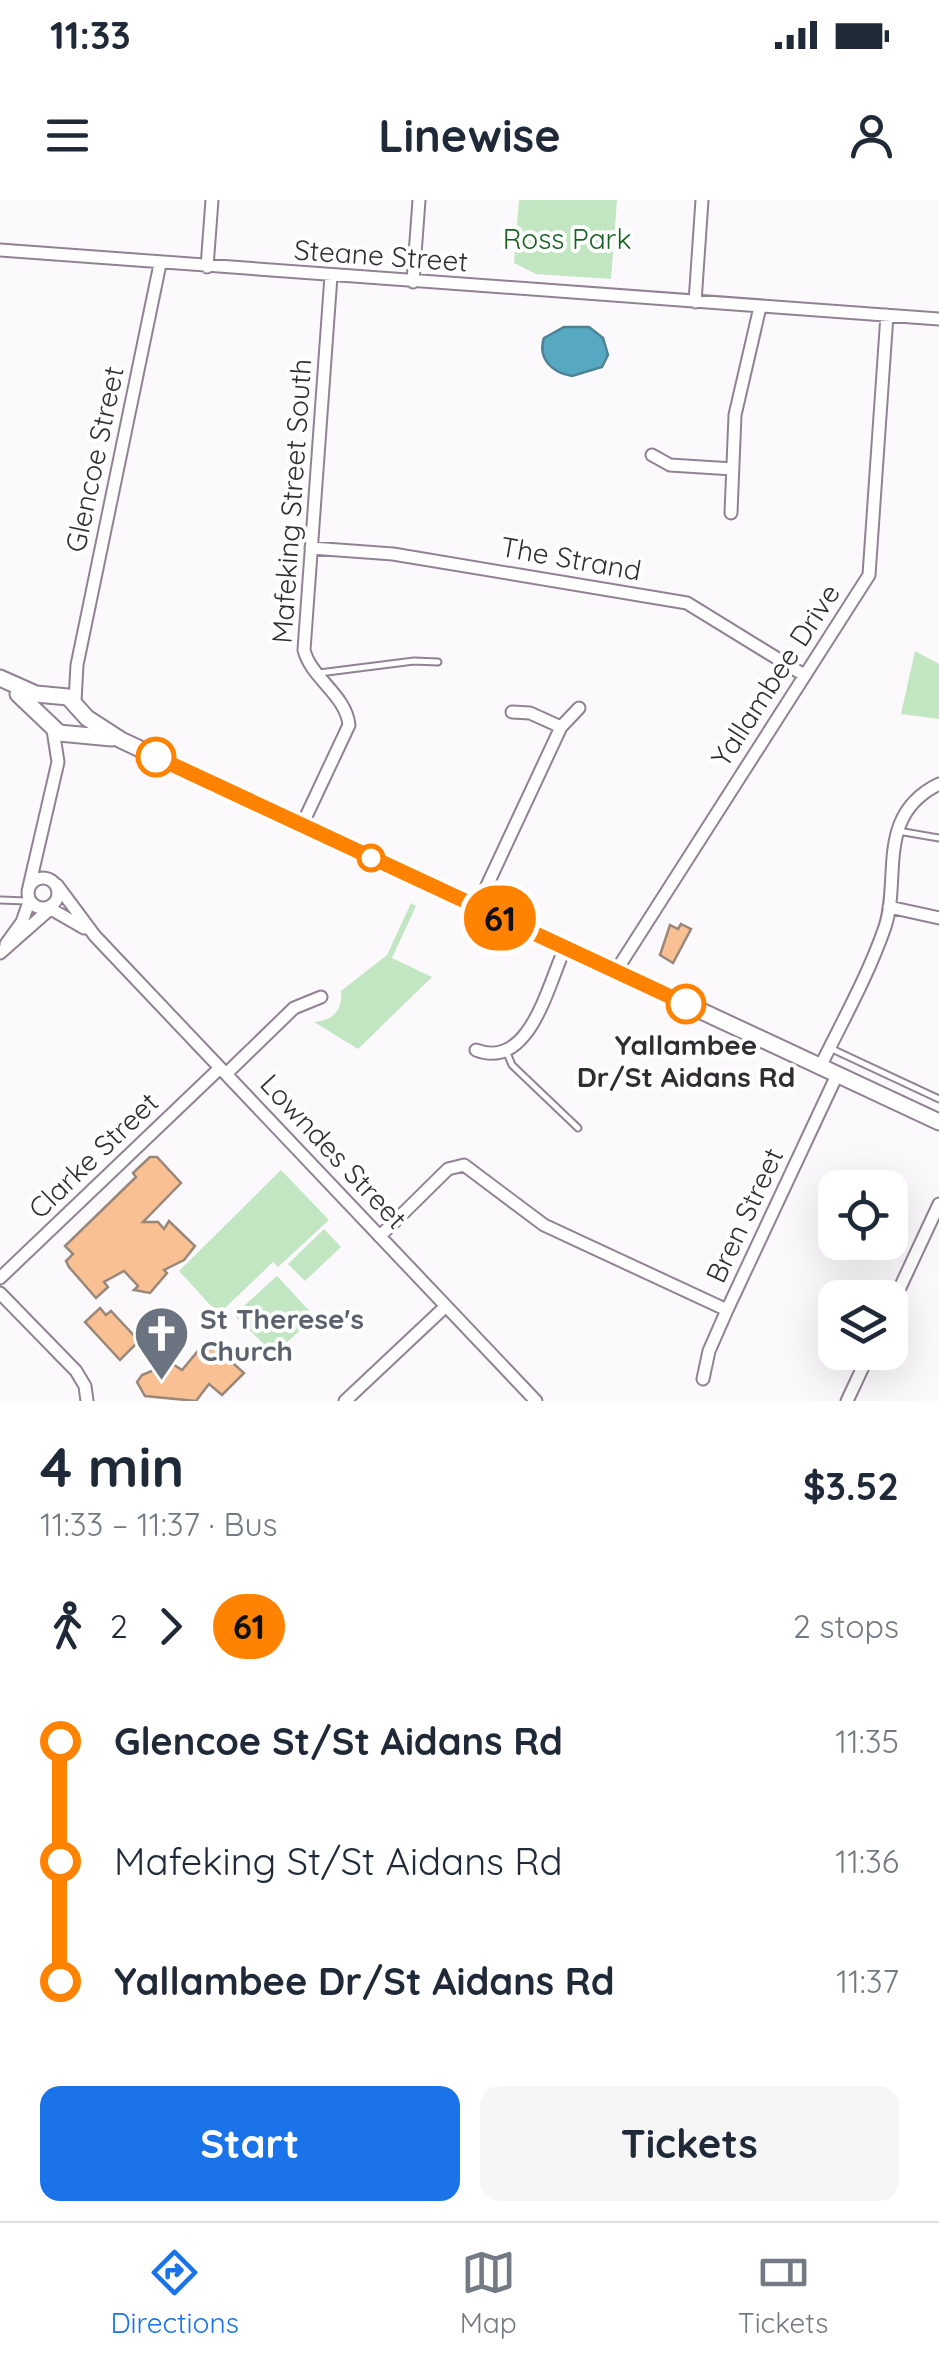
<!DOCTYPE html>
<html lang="en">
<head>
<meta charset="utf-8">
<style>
	body { margin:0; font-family:Quicksand,sans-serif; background:#f6f6f7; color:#1f2937; height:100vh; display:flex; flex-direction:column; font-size:38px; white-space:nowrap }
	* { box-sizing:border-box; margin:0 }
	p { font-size:32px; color:#747a83 }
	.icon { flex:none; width:55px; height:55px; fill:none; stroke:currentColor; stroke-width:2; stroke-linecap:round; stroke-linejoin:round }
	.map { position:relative; height:1201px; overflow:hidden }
	.side { display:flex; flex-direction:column; background:#fff; flex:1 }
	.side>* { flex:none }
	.badge { padding:0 20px; border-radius:32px; font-size:35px; line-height:65px }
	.tools { position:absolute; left:818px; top:970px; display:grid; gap:20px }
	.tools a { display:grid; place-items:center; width:90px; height:90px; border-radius:20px; background:#fff; box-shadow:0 10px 40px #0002; font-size:50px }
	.map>.badge { position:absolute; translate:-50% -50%; box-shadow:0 0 0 5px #fff }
	.legs { display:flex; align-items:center; gap:15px; height:110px; padding:0 40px; font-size:32px }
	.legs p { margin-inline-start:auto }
	.head { display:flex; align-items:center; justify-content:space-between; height:170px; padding:0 40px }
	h1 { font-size:55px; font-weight:700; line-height:75px }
	.button { display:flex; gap:20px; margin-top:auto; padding:20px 40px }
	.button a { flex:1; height:115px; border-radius:20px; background:#1a73e8; color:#fff; font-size:40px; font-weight:700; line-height:115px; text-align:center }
	.button a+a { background:#f6f6f7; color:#1f2937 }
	ul { padding:0 40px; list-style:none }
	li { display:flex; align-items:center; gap:35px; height:120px; font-size:38px }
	li i { display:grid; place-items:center; width:15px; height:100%; margin:0 12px; background:currentColor }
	li i::after { content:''; width:25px; height:25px; margin:-12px; border:8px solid; border-radius:50%; background:#fff }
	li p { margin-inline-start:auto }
	li:first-child i { background:linear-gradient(#0000 50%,currentColor 0) }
	li:last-child i { background:linear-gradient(currentColor 50%,#0000 0) }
	.status { display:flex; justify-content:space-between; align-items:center; height:70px; padding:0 50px; background:#fff; direction:ltr }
	.status svg { height:28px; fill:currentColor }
	header { display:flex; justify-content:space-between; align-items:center; height:130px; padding:0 40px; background:#fff; font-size:45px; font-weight:700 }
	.dock { display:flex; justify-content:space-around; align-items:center; height:140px; border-top:2px solid #e0e1e3; background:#fff; font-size:28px; color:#747a83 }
	.dock a { display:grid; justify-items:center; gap:5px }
	.dock .selected { color:#1a73e8 }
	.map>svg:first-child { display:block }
	.green { fill:#c1e6c1 }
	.water { fill:#56a9c1; stroke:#4b8496; stroke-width:2.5 }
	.building { fill:#f9c093; stroke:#998779; stroke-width:2.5 }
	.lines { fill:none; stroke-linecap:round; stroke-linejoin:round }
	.lane-casing { stroke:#918293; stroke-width:9 }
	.street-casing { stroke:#918293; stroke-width:15 }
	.secondary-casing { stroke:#918293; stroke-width:19 }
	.lane { stroke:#fff; stroke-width:5 }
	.street { stroke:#fff; stroke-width:11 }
	.secondary { stroke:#fff; stroke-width:15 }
	.line-1-casing { stroke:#fff; stroke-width:22 }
	.line-1 { stroke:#ff8200; stroke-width:15 }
	.stop-1-dot { fill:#fff; stroke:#ff8200; stroke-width:5 }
	.labels { text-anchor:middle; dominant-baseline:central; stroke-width:8; stroke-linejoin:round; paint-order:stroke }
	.park-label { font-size:28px; fill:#196123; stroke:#fff }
	.street-label { font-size:28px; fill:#322c33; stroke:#fff }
	.stop-label { font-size:28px; font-weight:bold; fill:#322c33; stroke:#fff }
	.worship-label { font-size:28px; font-weight:bold; fill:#5b616d; stroke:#fff; text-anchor:start }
</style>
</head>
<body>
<div class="status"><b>11:33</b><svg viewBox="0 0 49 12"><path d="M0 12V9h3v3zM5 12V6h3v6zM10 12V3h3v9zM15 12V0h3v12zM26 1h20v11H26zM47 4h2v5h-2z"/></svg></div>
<header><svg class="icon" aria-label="menu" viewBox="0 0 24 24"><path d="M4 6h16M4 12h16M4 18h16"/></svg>Linewise<svg class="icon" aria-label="person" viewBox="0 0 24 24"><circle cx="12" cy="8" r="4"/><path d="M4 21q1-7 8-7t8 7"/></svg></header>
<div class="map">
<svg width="939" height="1201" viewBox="0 0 939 1201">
	<rect width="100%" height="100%" fill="#fcf9fd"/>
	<path class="green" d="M 519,0 L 617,0 L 611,79 L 536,74 L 514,63 Z
		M 915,451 L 939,464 L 939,519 L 901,514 Z
		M 411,703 L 416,706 L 392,758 L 432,777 L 358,849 L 314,822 C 333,820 343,811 341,791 L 387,755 Z
		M 281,970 L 329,1020 L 278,1067 L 273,1062 L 225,1108 L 213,1108 L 179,1071 Z
		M 324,1029 L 341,1047 L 305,1081 L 288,1064 Z
		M 277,1076 L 315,1117 L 274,1154 L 234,1115 Z"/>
	<path class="water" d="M 589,127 L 603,138 L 608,155 L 602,167 L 572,176 C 553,173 537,159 544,138 L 564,127 Z"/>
	<path class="building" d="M 681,724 L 691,729 L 673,763 L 660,755 L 670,725 L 678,729 Z
		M 150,957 L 157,957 L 181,983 L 143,1022 L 158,1022 L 164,1029 L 169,1021 L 195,1046 L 184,1060 L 164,1070 L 167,1073 L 150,1093 L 134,1090 L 138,1086 L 124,1071 L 104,1082 L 108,1087 L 96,1098 L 69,1067 L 66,1061 L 73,1054 L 65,1046 L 136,977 L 133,973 Z
		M 100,1108 L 106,1115 L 111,1111 L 139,1141 L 120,1160 L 85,1122 Z
		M 207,1140 L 244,1173 L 222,1195 L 209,1184 L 196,1201 L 145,1196 L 137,1182 L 142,1175 L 171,1163 L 182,1170 Z"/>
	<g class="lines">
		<defs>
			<path id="lane" d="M 319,473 L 414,461 L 438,462
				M 898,631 L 939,638
				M 0,700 L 27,701
				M 832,849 L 939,899
				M 507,853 L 512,865 L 578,928"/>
			<path id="street" d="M 0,50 L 939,119
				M 207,67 L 212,0
				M 413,82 L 419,0
				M 695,102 L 702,0
				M 652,255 L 670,265 L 733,269
				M 731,313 L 735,215 L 760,107
				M 311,348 L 393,354 L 687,403 L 804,475
				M 75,501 L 77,465 L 160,64
				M 512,512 L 530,513 L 561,527
				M 302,625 L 349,525 C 346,495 311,478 304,450 L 331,76
				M28 693a15 15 0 1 1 30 0a15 15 0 1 1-30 0Z
				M 57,685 L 95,736 L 536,1201
				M 29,687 L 58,562 L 53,530
				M 477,707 L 561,527 L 579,508
				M 889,707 L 939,718
				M 51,709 L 84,728
				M 6,744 L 22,722 L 29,702
				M 0,753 L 50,709
				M 616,771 L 869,375 L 887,115
				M 476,850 C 530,871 548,784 565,748
				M 820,867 C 842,822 868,776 885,727 C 901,678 875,615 939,584
				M 226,874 L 294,808 L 321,797
				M 380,1036 L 448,969 L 464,965 L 544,1025 L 727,1110
				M 0,1078 L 220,868
				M 0,1093 L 76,1171 L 85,1186 L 87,1201
				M 890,1109 L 939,1004
				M 703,1179 L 709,1151 L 727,1110 L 837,875
				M 345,1201 L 446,1106
				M 847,1201 L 870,1152"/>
			<path id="secondary" d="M 0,478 L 36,494 L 68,497 L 87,518 L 121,540 L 939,922
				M 18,494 L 59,533 L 112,538"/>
		</defs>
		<use href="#lane" class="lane-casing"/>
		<use href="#street" class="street-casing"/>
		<use href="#secondary" class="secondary-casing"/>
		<use href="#lane" class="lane"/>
		<use href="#street" class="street"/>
		<use href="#secondary" class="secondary"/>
	</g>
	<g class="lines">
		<defs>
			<path id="line-1" d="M 156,557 L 686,804"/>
		</defs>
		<use href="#line-1" class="line-1-casing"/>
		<use href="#line-1" class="line-1"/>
	</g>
	<defs>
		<symbol id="church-pin" viewBox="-11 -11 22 30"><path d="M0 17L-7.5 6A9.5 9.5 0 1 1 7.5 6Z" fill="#6b7280" stroke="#fff"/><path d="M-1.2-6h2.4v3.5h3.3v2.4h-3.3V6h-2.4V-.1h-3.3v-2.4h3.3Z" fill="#fff"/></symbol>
	</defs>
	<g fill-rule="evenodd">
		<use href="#church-pin" x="130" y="1102" width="63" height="86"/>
	</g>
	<g class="stop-1-dot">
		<circle cx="156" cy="557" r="18"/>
		<circle cx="371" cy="658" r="12"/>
		<circle cx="686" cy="804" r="18"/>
	</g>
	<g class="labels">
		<g class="park-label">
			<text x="567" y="38">Ross Park</text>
		</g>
		<g class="street-label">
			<text transform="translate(381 55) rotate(4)">Steane Street</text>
			<text transform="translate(94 259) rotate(-78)">Glencoe Street</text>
			<text transform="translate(291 301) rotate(-86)">Mafeking Street South</text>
			<text transform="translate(571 358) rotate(10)">The Strand</text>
			<text transform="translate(775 475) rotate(-57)">Yallambee Drive</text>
			<text transform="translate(334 951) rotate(47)">Lowndes Street</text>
			<text transform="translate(93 955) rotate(-44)">Clarke Street</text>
			<text transform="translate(744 1015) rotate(-65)">Bren Street</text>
		</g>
		<g class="stop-label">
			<text x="686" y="844">Yallambee<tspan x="686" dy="32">Dr/St Aidans Rd</tspan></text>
		</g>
		<g class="worship-label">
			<text x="200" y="1118">St Therese's<tspan x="200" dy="32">Church</tspan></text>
		</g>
	</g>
</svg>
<div class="tools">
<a><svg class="icon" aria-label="locate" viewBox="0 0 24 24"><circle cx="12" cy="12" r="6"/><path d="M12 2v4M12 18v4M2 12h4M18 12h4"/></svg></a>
<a><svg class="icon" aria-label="layers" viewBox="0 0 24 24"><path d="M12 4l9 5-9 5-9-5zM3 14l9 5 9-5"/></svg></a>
</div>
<b class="badge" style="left:500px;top:718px;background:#ff8200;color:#111">61</b>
</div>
<section class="side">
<div class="head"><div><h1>4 min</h1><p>11:33 – 11:37 · Bus</p></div><b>$3.52</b></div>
<div class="legs"><svg class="icon" aria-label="walk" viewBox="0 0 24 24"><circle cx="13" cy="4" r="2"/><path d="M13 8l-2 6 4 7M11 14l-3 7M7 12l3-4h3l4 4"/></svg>2<svg class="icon" aria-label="forward" viewBox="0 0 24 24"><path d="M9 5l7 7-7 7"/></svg><b class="badge" style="background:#ff8200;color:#111">61</b><p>2 stops</p></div>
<ul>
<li><i style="color:#ff8200"></i><b>Glencoe St/St Aidans Rd</b><p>11:35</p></li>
<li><i style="color:#ff8200"></i><span>Mafeking St/St Aidans Rd</span><p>11:36</p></li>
<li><i style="color:#ff8200"></i><b>Yallambee Dr/St Aidans Rd</b><p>11:37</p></li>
</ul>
<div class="button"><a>Start</a><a>Tickets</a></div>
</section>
<nav class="dock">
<a class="selected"><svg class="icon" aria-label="directions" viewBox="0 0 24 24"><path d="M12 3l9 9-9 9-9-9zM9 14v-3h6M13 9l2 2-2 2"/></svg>Directions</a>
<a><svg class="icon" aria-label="map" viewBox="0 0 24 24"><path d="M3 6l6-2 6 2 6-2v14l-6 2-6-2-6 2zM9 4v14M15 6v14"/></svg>Map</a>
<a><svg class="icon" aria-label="tickets" viewBox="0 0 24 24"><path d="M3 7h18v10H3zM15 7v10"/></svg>Tickets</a>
</nav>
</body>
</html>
